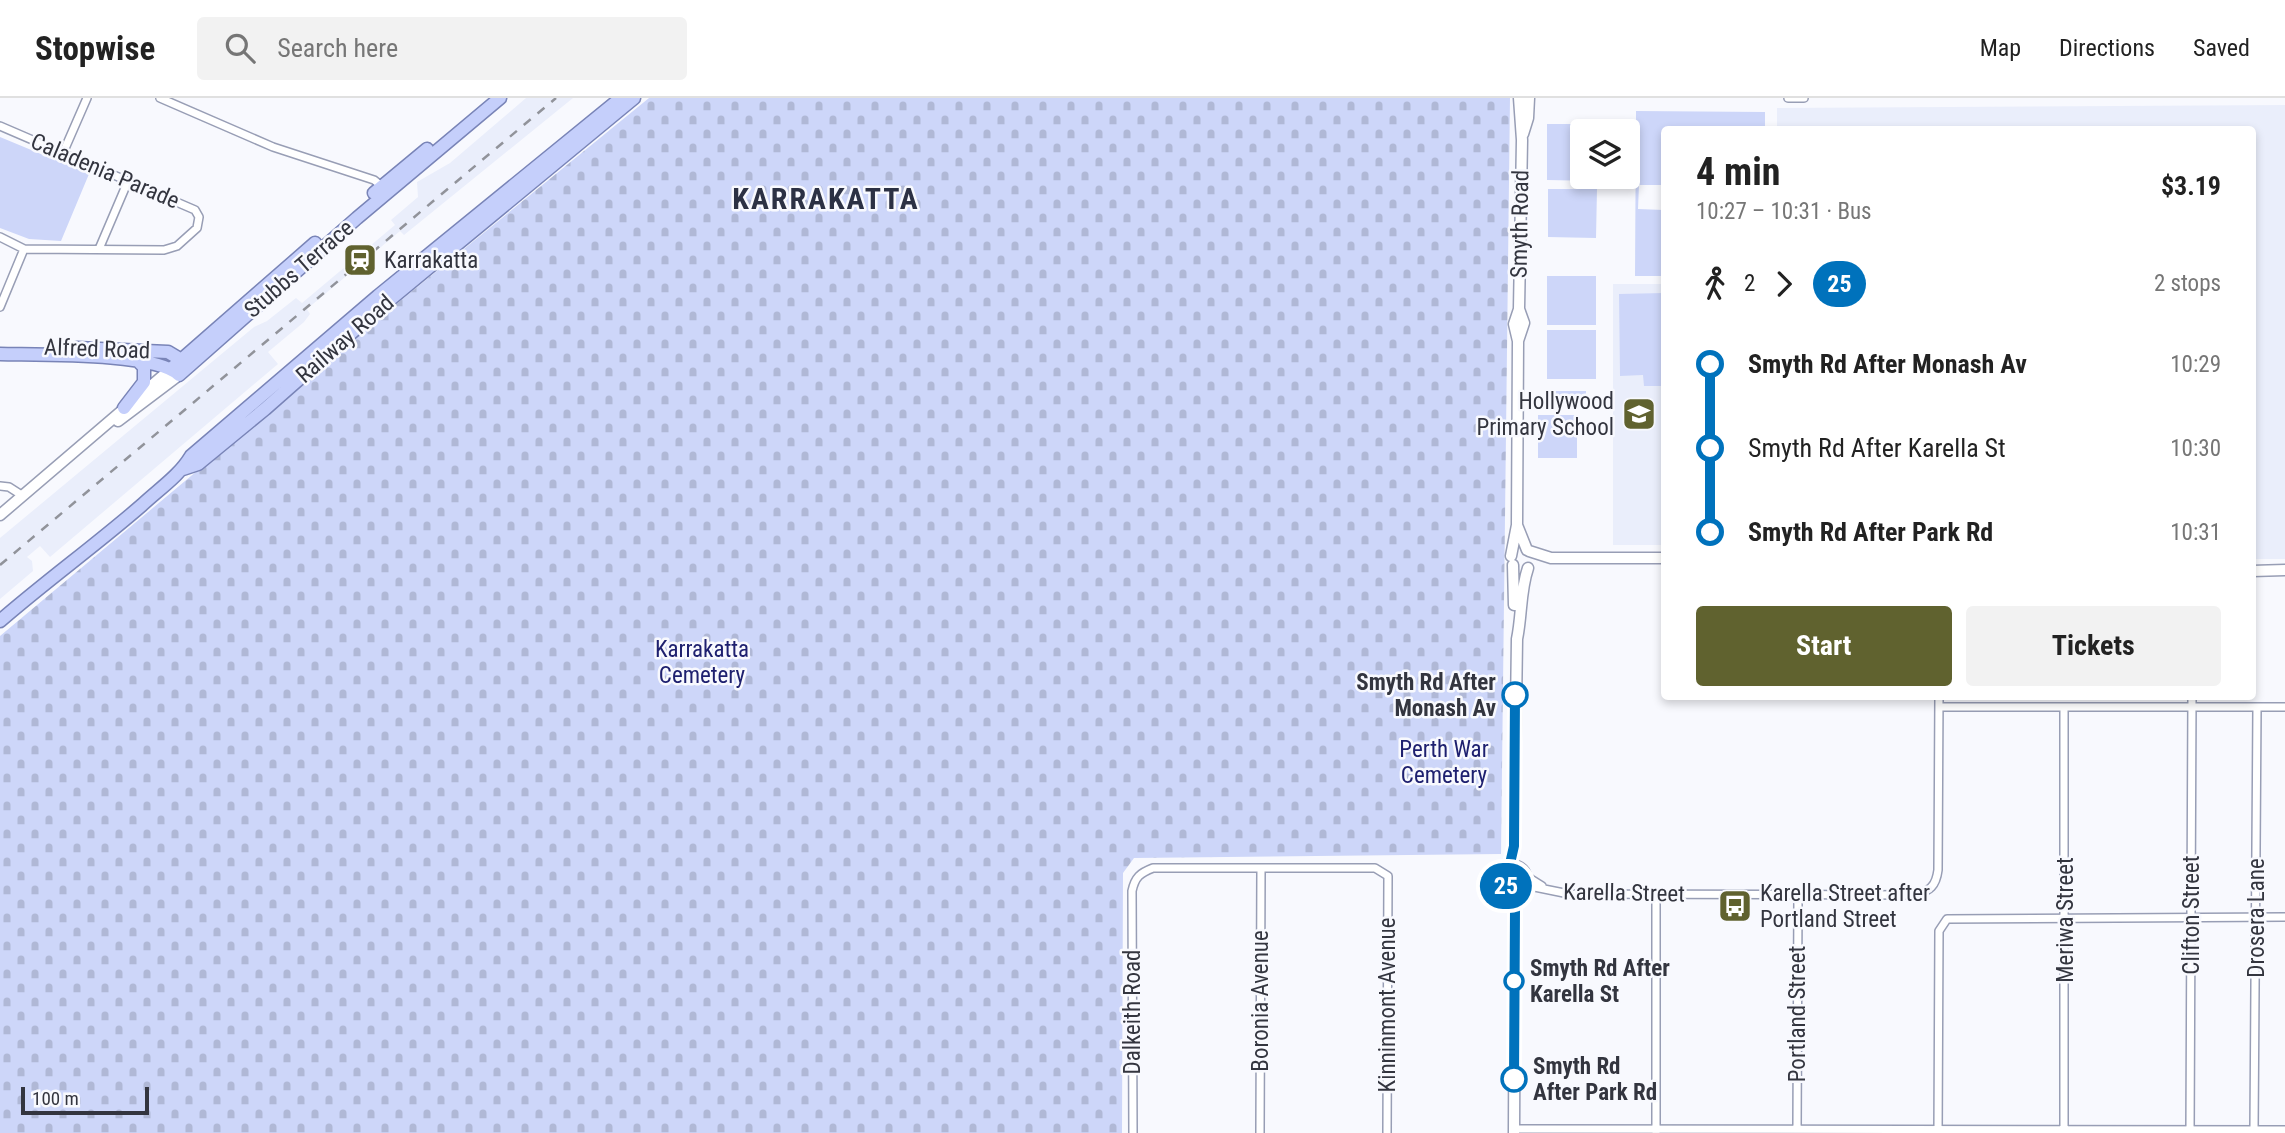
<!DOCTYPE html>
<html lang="en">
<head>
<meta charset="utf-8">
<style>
	body { margin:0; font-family:"Roboto Condensed",sans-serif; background:#f2f2f2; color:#222; height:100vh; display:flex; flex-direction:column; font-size:26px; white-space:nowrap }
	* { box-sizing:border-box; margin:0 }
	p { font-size:23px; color:#767676 }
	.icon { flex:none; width:38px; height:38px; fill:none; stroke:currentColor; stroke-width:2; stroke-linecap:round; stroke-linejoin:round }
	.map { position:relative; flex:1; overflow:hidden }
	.side { position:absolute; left:1661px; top:28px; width:595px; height:574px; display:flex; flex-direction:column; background:#fff; border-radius:7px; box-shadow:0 4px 10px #0003 }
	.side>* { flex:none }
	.badge { padding:0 14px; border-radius:23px; font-size:24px; line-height:46px }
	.fabs { position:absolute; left:1570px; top:21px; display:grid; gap:14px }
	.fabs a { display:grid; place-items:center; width:70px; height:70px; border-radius:7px; background:#fff; box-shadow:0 4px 10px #0003; font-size:35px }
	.scale { position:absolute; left:21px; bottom:18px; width:128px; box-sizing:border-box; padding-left:7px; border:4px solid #33353f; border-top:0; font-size:19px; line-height:24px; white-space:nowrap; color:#33353f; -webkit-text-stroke:5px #f8f9fe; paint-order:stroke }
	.map>.badge { position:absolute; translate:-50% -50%; box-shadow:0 0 0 4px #fff }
	.legs { display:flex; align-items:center; gap:10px; height:77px; padding:0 35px; font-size:23px }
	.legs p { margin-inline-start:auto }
	.head { display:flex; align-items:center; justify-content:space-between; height:119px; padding:0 35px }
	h1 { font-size:38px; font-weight:700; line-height:52px }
	.cta { display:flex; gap:14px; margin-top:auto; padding:14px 35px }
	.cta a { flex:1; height:80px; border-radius:7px; background:#60622f; color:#fff; font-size:28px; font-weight:700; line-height:80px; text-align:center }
	.cta a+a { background:#f2f2f2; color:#222 }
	ul { padding:0 35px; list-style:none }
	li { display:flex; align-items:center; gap:24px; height:84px; font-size:26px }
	li i { display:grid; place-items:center; width:10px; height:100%; margin:0 9px; background:currentColor }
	li i::after { content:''; width:18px; height:18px; margin:-9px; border:5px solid; border-radius:50%; background:#fff }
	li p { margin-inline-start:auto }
	li:first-child i { background:linear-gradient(#0000 50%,currentColor 0) }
	li:last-child i { background:linear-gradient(currentColor 50%,#0000 0) }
	header { display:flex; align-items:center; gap:42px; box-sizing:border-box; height:98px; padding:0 35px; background:#fff; border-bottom:2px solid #e0e0e0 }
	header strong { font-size:33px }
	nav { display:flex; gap:38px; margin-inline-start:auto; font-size:24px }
	.search { width:490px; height:63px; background:#f2f2f2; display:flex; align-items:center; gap:18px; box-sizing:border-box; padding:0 24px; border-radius:7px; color:#767676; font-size:26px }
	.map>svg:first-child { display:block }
	.built { fill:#eaeefb }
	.green { fill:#cdd6f9 }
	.cemetery { fill:url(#cemetery-stones) }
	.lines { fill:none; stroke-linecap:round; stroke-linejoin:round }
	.street-casing { stroke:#989eb5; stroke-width:10 }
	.secondary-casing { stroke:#989eb5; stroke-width:13 }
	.primary-casing { stroke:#7984b7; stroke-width:15 }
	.street { stroke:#fff; stroke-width:7 }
	.secondary { stroke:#fff; stroke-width:10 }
	.primary { stroke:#c5cffb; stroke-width:12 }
	.rail { stroke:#91939a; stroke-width:2.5; stroke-dasharray:9 9; stroke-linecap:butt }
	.line-1-casing { stroke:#fff; stroke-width:16 }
	.line-1 { stroke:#0072bc; stroke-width:10 }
	.stop-1-dot { fill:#fff; stroke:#0072bc; stroke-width:3.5 }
	.labels { text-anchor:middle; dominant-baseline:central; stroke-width:5; stroke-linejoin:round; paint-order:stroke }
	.street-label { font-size:23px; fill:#33353f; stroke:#f8f9fe }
	.poi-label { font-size:23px; fill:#33353f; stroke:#f8f9fe; text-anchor:start }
	.park-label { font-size:23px; fill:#1e206f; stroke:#f8f9fe }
	.stop-label { font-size:23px; font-weight:bold; fill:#33353f; stroke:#f8f9fe; text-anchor:start }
	.district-label { font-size:30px; font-weight:bold; letter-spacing:2px; fill:#2c3144; stroke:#f8f9fe }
</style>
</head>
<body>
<header>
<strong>Stopwise</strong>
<div class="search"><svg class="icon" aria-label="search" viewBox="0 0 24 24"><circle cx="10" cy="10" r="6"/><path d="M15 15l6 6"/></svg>Search here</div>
<nav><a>Map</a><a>Directions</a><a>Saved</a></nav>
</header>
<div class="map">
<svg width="2285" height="1035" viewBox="0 0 2285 1035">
	<defs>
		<pattern id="cemetery-stones" width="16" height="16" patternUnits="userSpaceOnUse" patternTransform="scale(1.75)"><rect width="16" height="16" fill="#cdd6f9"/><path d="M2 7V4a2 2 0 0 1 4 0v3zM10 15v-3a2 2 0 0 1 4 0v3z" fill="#b0b8d6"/></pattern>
	</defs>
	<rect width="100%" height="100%" fill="#f8f9fe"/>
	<path class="built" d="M 526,0 L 573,0 L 404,137 L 400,133 L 307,211 L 310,216 L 304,224 L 268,254 L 278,266 L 50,459 L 40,448 L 27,459 L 32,463 L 33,473 L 0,501 L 0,440 L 254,229 L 267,223 L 296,200 L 302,205 L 395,127 L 391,122 L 418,99 L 417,84 L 450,65 Z
		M 2285,7 L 2285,461 L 2252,461 L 2252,32 L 1777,31 L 1777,10 Z
		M 1613,186 L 1664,186 L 1664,447 L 1613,447 Z"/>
	<path class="green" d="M 1636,13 L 1765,14 L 1765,31 L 1664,32 L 1664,87 L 1639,87 L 1638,111 L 1664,112 L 1664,178 L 1635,178 Z
		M 1547,26 L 1596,26 L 1596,33 L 1582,33 L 1582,79 L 1596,79 L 1596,83 L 1547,82 Z
		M 0,39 L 89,76 L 61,143 L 29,141 L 0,130 Z
		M 1548,91 L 1597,91 L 1596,140 L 1548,139 Z
		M 1547,178 L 1596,178 L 1596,227 L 1547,227 Z
		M 1664,195 L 1664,288 L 1644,288 L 1643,277 L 1620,278 L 1619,196 Z
		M 1547,232 L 1596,232 L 1596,281 L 1547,281 Z
		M 1553,293 L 1586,293 L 1586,302 L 1581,302 L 1581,306 L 1557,306 L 1557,302 L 1553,302 Z
		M 1538,317 L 1577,317 L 1577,360 L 1538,360 Z"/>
	<path class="cemetery" d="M 649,0 L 1510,0 L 1501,756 L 1134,760 L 1123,775 L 1122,1035 L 0,1035 L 0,538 L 394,208 Z"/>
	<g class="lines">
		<defs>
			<path id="street" d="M 160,0 L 273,49 L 374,82 L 383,89
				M 1788,0 L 1804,0
				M 0,28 L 195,112 L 199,119 L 197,130 L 177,148 L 164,152 L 24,151 L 0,139
				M 63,55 L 87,0
				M 99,151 L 128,83
				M 0,209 L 24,151
				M 0,388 L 9,389 L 23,398
				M 1939,609 L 2285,609
				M 1526,778 L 1542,788
				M 1524,787 L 1569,796 L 1915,797 C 1930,793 1936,788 1938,772 L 1939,598
				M 1514,1031 L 2285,1032
				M 2254,1032 L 2257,609
				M 1656,1034 L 1656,797
				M 1797,1034 L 1798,797
				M 2064,1034 L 2064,609
				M 2190,1034 L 2192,598
				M 1133,1035 L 1132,793 C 1135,779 1140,775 1153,770 L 1375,770 L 1388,778 L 1387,1035
				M 1260,1035 L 1261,770
				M 1938,1035 L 1939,833 L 1947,821 L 2285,819"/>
			<path id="secondary" d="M 1523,36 L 1528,20 L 1529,0
				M 1518,243 L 1524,225 L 1519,211
				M 118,323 L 179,277
				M 0,417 L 172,270
				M 1517,427 L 1527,452
				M 1529,453 L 1551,460 L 1664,460
				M 1511,458 L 1517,427 L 1518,243 L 1514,226 L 1519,211 L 1522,42 L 1519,0
				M 1513,467 L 1514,507
				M 2252,473 L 2285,472
				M1502 780a12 12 0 1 1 24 0a12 12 0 1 1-24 0Z
				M 1509,770 L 1514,748 L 1517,541 C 1522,517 1520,493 1528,470
				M 1509,791 L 1515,810 L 1514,1035"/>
			<path id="primary" d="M 374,95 L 427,51
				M 77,250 L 168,254 L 188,266
				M 0,256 C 36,257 156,254 179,277 L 357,120 L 500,0
				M 172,270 L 315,145
				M 124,310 L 144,284 L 144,269 L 138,263
				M 183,371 L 198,366 L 265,311 L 375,214 L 634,0
				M 0,523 C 46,483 96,447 142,407 C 159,391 179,378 191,358 L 378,198 L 621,0"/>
		</defs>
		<use href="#street" class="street-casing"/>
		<use href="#secondary" class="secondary-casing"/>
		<use href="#primary" class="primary-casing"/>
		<use href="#street" class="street"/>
		<use href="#secondary" class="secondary"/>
		<use href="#primary" class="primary"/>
		<path class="rail" d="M 0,467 L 556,0"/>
	</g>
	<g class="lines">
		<defs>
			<path id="line-1" d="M 1514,981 L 1515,810 L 1509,791 L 1504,786 L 1503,780 L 1509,770 L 1514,748 L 1515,597"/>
		</defs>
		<use href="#line-1" class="line-1-casing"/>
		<use href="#line-1" class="line-1"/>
	</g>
	<defs>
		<symbol id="station-square" viewBox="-11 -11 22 22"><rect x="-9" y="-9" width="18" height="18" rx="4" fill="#60622f" stroke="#f8f9fe"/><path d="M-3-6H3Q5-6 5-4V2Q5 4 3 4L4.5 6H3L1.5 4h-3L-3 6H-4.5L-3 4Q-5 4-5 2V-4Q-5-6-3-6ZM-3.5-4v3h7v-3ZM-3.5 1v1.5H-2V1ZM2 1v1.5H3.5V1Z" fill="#fff"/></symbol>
		<symbol id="school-square" viewBox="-11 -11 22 22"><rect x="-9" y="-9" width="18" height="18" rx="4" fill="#60622f" stroke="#f8f9fe"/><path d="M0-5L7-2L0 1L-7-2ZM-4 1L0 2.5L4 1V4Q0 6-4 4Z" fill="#fff"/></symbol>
		<symbol id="bus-square" viewBox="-11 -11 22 22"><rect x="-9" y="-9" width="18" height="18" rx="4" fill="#60622f" stroke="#f8f9fe"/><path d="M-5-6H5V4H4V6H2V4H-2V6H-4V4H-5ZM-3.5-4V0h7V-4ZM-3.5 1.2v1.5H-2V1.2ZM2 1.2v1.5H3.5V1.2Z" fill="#fff"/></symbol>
	</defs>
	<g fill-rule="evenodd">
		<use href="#station-square" x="341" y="143" width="38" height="38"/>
		<use href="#school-square" x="1620" y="297" width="38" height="38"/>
		<use href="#bus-square" x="1716" y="789" width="38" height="38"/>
	</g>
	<g class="stop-1-dot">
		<circle cx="1515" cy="597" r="12"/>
		<circle cx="1514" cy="883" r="9"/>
		<circle cx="1514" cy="981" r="12"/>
	</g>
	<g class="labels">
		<g class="street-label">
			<text transform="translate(105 73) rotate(23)">Caladenia Parade</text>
			<text transform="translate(1520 126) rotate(-89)">Smyth Road</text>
			<text transform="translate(299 171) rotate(-41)">Stubbs Terrace</text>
			<text transform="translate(345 241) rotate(-41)">Railway Road</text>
			<text transform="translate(97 251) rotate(2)">Alfred Road</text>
			<text transform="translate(1624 795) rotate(1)">Karella Street</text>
			<text transform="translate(2191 817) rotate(-90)">Clifton Street</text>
			<text transform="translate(2256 820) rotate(-90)">Drosera Lane</text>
			<text transform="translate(2065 822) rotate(-90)">Meriwa Street</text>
			<text transform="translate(1260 903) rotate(-90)">Boronia Avenue</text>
			<text transform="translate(1387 907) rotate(-90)">Kinninmont Avenue</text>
			<text transform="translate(1132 914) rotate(-90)">Dalkeith Road</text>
			<text transform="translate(1797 916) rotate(-90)">Portland Street</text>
		</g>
		<g class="poi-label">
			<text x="384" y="162">Karrakatta</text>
			<text x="1614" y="303" text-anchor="end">Hollywood<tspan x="1614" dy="26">Primary School</tspan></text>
			<text x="1760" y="795">Karella Street after<tspan x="1760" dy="26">Portland Street</tspan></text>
		</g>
		<g class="park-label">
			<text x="702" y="551">Karrakatta<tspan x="702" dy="26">Cemetery</tspan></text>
			<text x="1444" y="651">Perth War<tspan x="1444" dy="26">Cemetery</tspan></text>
		</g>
		<g class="stop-label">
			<text x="1496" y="584" text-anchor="end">Smyth Rd After<tspan x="1496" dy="26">Monash Av</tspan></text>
			<text x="1530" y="870">Smyth Rd After<tspan x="1530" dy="26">Karella St</tspan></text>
			<text x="1533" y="968">Smyth Rd<tspan x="1533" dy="26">After Park Rd</tspan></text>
		</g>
		<g class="district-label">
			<text x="826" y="100">KARRAKATTA</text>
		</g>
	</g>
</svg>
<div class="fabs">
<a><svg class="icon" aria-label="layers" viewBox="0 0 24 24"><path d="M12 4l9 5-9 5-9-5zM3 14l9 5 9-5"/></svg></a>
</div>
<div class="scale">100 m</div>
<b class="badge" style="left:1506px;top:788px;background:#0072bc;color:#fff">25</b>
<section class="side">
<div class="head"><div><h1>4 min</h1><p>10:27 – 10:31 · Bus</p></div><b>$3.19</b></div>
<div class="legs"><svg class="icon" aria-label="walk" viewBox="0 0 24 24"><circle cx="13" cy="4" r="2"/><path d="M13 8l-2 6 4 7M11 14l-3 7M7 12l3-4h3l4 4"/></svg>2<svg class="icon" aria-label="forward" viewBox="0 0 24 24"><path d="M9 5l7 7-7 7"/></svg><b class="badge" style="background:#0072bc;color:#fff">25</b><p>2 stops</p></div>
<ul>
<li><i style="color:#0072bc"></i><b>Smyth Rd After Monash Av</b><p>10:29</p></li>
<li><i style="color:#0072bc"></i><span>Smyth Rd After Karella St</span><p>10:30</p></li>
<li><i style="color:#0072bc"></i><b>Smyth Rd After Park Rd</b><p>10:31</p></li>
</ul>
<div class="cta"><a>Start</a><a>Tickets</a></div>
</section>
</div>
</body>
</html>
